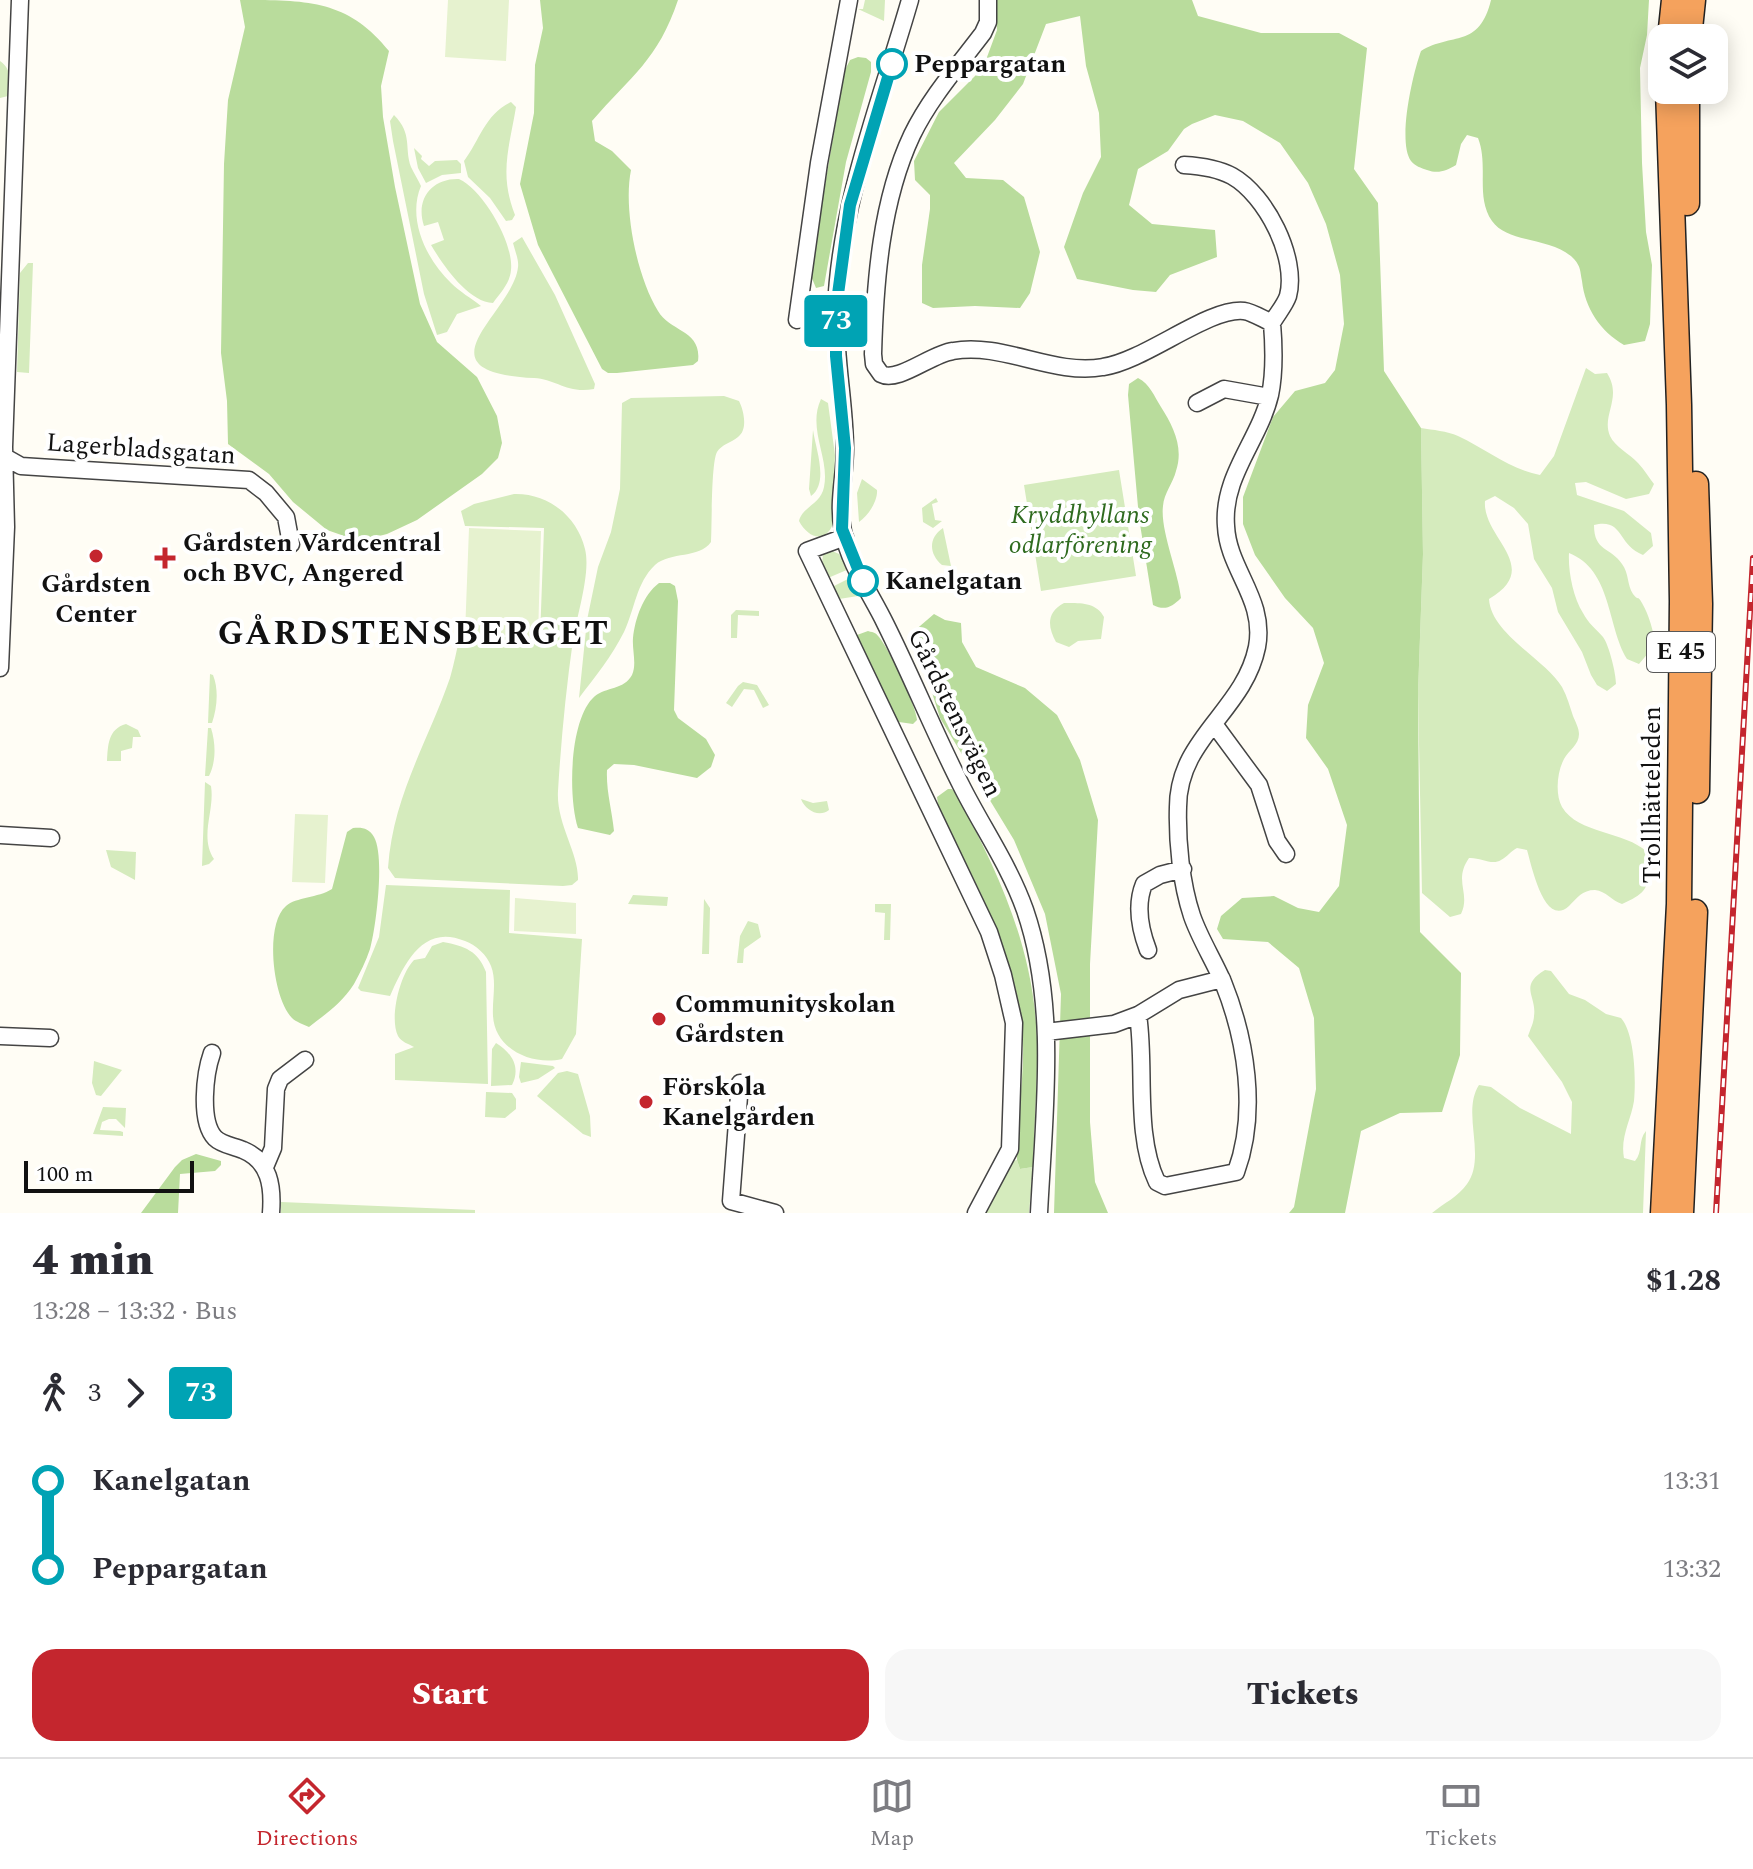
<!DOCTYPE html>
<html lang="en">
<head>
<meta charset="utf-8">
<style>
	body { margin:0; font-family:Spectral,serif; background:#f7f7f7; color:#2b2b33; height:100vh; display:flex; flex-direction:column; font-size:30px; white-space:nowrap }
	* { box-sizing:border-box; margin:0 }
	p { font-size:26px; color:#7c7c81 }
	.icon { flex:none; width:44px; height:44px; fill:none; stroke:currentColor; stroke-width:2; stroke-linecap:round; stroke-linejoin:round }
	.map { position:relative; height:1213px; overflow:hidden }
	.sheet { display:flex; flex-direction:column; background:#fff; flex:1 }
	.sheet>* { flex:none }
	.badge { padding:0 16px; border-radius:6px; font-size:28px; line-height:52px }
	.buttons { position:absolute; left:1648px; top:24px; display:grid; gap:16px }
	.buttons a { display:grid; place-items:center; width:80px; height:80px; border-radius:16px; background:#fff; box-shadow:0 4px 20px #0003; font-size:40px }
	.scale { position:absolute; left:24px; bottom:20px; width:170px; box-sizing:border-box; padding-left:8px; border:4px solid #111; border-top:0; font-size:22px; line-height:28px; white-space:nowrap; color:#111; -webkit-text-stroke:6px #fff; paint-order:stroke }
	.map>.badge { position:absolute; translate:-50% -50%; box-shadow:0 0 0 4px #fff }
	.legs { display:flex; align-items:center; gap:12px; height:88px; padding:0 32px; font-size:26px }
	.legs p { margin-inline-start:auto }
	.headline { display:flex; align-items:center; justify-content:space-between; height:136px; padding:0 32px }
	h1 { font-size:44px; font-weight:800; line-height:60px }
	.action { display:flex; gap:16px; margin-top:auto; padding:16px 32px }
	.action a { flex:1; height:92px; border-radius:24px; background:#c4262e; color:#fff; font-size:32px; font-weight:800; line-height:92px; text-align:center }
	.action a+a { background:#f7f7f7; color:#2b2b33 }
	ul { padding:0 32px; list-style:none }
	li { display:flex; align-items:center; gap:28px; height:88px; font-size:30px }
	li i { display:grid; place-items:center; width:12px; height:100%; margin:0 10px; background:currentColor }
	li i::after { content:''; width:20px; height:20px; margin:-10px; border:6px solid; border-radius:50%; background:#fff }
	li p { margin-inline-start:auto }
	li:first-child i { background:linear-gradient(#0000 50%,currentColor 0) }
	li:last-child i { background:linear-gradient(currentColor 50%,#0000 0) }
	.menu { display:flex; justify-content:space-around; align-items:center; height:112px; border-top:2px solid #e1e1e2; background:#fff; font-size:22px; color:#7c7c81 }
	.menu a { display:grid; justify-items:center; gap:4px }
	.menu .on { color:#c4262e }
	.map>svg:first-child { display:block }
	.green { fill:#d5ebbd }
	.forest { fill:#b9dc9c }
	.pitch { fill:#e6f2cf }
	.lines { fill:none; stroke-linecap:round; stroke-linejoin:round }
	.minor-casing { stroke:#444; stroke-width:19 }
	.highway-casing { stroke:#222; stroke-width:27 }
	.minor { stroke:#fff; stroke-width:16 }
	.highway { stroke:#f5a25d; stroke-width:24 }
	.rail-casing { stroke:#c4262e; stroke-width:6 }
	.rail { stroke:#fff; stroke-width:3; stroke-dasharray:9; stroke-linecap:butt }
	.line-1-casing { stroke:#fff; stroke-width:18 }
	.line-1 { stroke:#00a3b4; stroke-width:12 }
	.stop-1-dot { fill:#fff; stroke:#00a3b4; stroke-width:4 }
	.poi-dot { fill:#c4262e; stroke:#fff; stroke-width:3 }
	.labels { text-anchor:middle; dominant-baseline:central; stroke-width:8; stroke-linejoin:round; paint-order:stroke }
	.shield { fill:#fff; stroke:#585858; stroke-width:2 }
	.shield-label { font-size:24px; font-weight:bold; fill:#111 }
	.stop-label { font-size:26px; font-weight:bold; fill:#111; stroke:#fff; text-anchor:start }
	.street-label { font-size:26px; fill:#111; stroke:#fff }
	.park-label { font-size:26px; font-style:italic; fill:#2f6b1f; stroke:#fff }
	.poi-label { font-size:26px; font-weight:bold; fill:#111; stroke:#fff; text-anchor:start }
	.district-label { font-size:34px; font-weight:bold; letter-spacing:2px; fill:#111; stroke:#fff }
</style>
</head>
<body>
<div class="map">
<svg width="1753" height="1213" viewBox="0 0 1753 1213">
	<rect width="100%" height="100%" fill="#fffdf5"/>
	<path class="green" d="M 865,0 L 885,0 L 884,21 L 858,9 L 863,9 Z
		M 0,61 C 12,69 11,83 8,96 L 0,98 Z
		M 511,102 L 516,107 C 509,149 499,174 515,215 L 512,220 L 506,221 L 490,198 L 468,177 L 464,161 C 480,140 485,114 511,102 Z
		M 394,115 C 413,134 404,148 411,167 C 414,173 418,180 421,186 C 407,219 426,259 451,283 C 460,292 471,298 481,306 L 457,314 L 447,332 L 437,335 L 424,294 L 393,141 L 390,121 Z
		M 414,148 L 422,156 L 421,159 L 429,166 L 435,161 L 457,160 L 461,164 L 461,173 L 442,175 L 426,183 L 418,168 Z
		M 459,179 C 483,190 514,243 511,270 C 510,283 501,292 493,303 C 468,302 443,265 431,245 L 444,240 L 438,222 L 424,226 C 415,199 432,178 459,179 Z
		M 522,237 L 555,295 L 595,384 L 594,389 C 567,394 556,379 534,378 C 412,372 514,312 518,267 C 519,260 515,251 513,243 Z
		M 28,263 L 33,263 L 29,373 L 17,372 L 20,273 Z
		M 1586,368 L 1595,374 L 1607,373 C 1623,398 1601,415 1610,436 C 1615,447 1630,454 1638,463 C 1644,469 1649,478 1654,484 L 1649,494 L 1626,499 L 1586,482 L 1575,483 L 1577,495 L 1624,511 L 1651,533 L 1653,546 L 1643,555 C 1617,545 1624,518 1594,525 C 1594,552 1611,547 1622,564 C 1629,573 1627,585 1633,594 C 1639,602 1637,594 1642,603 C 1649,615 1654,632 1655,645 L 1639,664 L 1627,659 C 1607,626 1612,570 1569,553 C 1568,571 1573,597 1583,613 C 1588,623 1596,629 1603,637 C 1609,645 1616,673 1616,684 L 1607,691 L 1597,685 L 1591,675 L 1582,652 L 1558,612 L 1552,588 L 1534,559 L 1528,524 L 1514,508 L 1495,496 L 1485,501 C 1482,538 1544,567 1489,599 C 1491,634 1545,659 1562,687 C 1567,696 1570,707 1573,716 C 1575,721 1579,728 1579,734 C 1579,745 1569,750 1564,759 C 1557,772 1555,794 1562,807 C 1578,834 1625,831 1647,852 C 1649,884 1652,891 1622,904 C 1612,901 1606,891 1595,890 C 1582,890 1577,898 1569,906 C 1544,929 1531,863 1527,850 L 1517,848 C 1511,851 1507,857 1501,860 C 1492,866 1480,857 1469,858 C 1453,881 1471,893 1461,914 L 1450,917 L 1422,893 L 1418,693 L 1423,554 L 1421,428 C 1433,430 1447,431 1458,436 C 1486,449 1509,469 1540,475 L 1554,456 Z
		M 724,396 L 739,401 C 744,411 748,430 738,437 C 731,443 722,444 717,452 C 711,463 712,526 711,542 C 699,559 671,551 655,565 C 636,583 635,609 624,632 C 612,656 595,677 579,698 L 587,620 L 598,567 L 611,532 L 620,489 L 622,403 L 631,398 Z
		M 821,399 L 828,403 L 835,455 L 833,524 C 825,544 808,538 799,521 C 802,507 821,504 824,487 C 830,458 807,429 821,399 Z
		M 813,430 C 816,450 829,483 811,496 L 809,489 Z
		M 1119,470 L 1136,576 L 1041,591 L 1024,485 Z
		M 862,479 L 877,490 C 878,501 868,516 859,522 L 857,493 Z
		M 514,494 C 548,493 577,516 585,549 C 591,573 577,615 573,640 C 566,689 561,741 558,791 C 556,824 579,853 578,880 L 572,885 L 563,886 L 395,878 L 388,868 C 393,796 427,744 450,678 C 454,664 457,649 460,635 L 540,638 L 544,528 L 465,526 L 461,511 L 474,504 Z
		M 936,498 L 938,502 L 932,504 L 935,520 L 942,521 L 933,528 L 923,522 L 922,508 Z
		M 943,528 L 951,566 L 942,565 C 929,554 928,538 943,528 Z
		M 830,550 L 839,554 L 849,569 L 828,578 L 822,564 L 823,554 Z
		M 848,579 L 858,596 L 839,599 L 832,587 Z
		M 1064,603 C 1080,603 1096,602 1104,617 L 1101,639 L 1078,641 L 1069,647 L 1056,642 C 1047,626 1047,612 1064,603 Z
		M 736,610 L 759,611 L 759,616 L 738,615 L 737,638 L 731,638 L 731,615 Z
		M 210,674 L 213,675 C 219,690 217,708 212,723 L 208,723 Z
		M 743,682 L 757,685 L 769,705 L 763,708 L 754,690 L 744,689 L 732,707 L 726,703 L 738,686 Z
		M 126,724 L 138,730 L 141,737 L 133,737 L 132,748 L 121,751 L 121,761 L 107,761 C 108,745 108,729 126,724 Z
		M 208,728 L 211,728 C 216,744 216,762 209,776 L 205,776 Z
		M 205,782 L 211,786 C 215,811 199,836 214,859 L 209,864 L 202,866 Z
		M 801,799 L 813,803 L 827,801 L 829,810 C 819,818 805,810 801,799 Z
		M 106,850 L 136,852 L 135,880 L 111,867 Z
		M 386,885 L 510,890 L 509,933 L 582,939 L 576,1034 L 562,1059 C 533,1066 495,1050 493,1016 C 492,1000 497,981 491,966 C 487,955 476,945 465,941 C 422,923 404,965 390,996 L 361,991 L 358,988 L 379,937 Z
		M 633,895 L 668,897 L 667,906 L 628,904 Z
		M 704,899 L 710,908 L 709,954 L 702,954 Z
		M 875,904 L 891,904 L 890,940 L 884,940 L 885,913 L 875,912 Z
		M 748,921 L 758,924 L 761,937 L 744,949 L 743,963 L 737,963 L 740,936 Z
		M 443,942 C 465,946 478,951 486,972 L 488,1084 L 395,1080 L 395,1054 L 414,1047 C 409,1044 401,1042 398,1036 C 389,1018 400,974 414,960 L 425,958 L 432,946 Z
		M 1545,970 L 1551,971 L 1569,994 L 1585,1000 L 1606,1014 L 1621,1018 C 1635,1034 1636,1080 1634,1101 C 1631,1120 1620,1137 1624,1158 L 1635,1161 C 1643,1152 1638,1140 1646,1131 L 1643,1213 L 1432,1213 C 1444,1203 1458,1197 1467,1184 C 1487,1156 1461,1113 1479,1085 L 1491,1087 L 1520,1108 L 1571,1134 L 1572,1102 L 1562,1082 L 1528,1036 C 1530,1030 1534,1022 1534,1016 C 1537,996 1518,986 1545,970 Z
		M 496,1043 C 512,1053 521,1067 512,1085 L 491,1086 L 492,1049 Z
		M 94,1061 L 122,1070 L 101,1096 L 96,1095 L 92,1083 Z
		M 521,1062 L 553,1066 L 555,1068 L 538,1079 L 521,1083 L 519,1077 Z
		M 567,1071 L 578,1074 L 590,1116 L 591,1137 L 583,1134 L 537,1096 L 558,1073 Z
		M 486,1092 L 512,1093 L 516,1099 L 516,1109 L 505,1118 L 485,1117 Z
		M 103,1107 L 126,1108 L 125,1128 L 116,1119 L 109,1119 L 102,1122 L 100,1130 L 120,1131 L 123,1132 L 123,1136 L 93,1134 Z
		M 1017,1160 L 1020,1169 L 1033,1167 L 1029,1213 L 986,1213 L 1013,1161 Z
		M 281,1202 L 475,1210 L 475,1213 L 281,1213 Z"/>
	<path class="forest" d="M 240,0 C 308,0 348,0 389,51 L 381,86 L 383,117 L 395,187 L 420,304 L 437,342 L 477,377 L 497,416 L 502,443 L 498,458 L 482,474 L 417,520 L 387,534 L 367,539 L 350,538 L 327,530 L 293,502 L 269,474 L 228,444 L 227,401 L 221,353 L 224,164 L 228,100 L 245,27 Z
		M 540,0 L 678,0 C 658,60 631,76 592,121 L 595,141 L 612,151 L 631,170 C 623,209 637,277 658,311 C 670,332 702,330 698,361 L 693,365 L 617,373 L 608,373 L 602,369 L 538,245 L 520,184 L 534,113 L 535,65 L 543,28 Z
		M 995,0 L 1192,0 L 1198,16 L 1261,33 L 1339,33 L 1367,48 L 1354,169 L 1378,203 L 1384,371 L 1421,428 L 1423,554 L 1418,693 L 1420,932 L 1461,973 L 1460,1055 L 1442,1112 L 1400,1113 L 1361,1131 L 1345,1213 L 1289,1213 L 1294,1207 L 1316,1089 L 1314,1018 L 1299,968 L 1268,942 L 1223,939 L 1217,929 L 1221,916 L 1242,898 L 1274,896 L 1298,908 L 1319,912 L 1339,886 L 1347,825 L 1328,769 L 1306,738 L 1308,705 L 1324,663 L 1313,628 L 1285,598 L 1255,555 L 1243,524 L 1243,497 L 1273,417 L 1295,391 L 1325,383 L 1335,370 L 1344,324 L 1340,275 L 1326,224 L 1308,183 L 1280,143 L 1243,121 L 1215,115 L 1192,124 L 1184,129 L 1168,151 L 1138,169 L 1129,205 L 1152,224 L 1215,230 L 1217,257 L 1170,275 L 1156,292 L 1133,290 L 1077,279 L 1064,247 L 1083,193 L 1101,157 L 1099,113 L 1086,66 L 1080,16 L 1046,24 L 1023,84 L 995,120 L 954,163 L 966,178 L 1003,180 L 1024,197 L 1040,252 L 1030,293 L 1020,308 L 975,306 L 933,308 L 922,303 L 922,265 L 930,209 L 930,195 L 915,180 L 914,161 L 939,112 L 983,68 L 997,30 Z
		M 1491,0 L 1649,0 L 1647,35 L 1640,68 L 1642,163 L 1646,232 L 1652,265 L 1650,324 L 1645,341 L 1624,345 C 1600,331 1585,308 1582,281 C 1580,271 1581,267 1574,259 C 1553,237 1508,244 1492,221 C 1475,196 1489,166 1478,138 L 1467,135 L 1461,144 L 1456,165 C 1446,171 1438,174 1427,170 C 1421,168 1415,166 1411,161 C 1397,141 1413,73 1421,51 C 1452,32 1479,49 1491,0 Z
		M 858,57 L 866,58 L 871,62 L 871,72 L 846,162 L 824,286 L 816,288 L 811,276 L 813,257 L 844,72 L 850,60 Z
		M 1138,378 C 1150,384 1154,396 1161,407 C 1173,426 1184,447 1176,471 C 1173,483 1164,493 1163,506 C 1160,530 1178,571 1181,598 C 1172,607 1165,611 1153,605 L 1139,518 L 1128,395 L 1129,384 Z
		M 659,583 L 670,583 L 675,586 L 678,601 L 674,710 L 678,718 L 706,739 L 715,755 L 711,767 L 697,778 L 634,765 L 614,764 L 607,770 C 606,791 612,810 614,831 L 610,835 L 578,828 C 568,798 569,718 595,696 C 606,687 624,690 632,675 C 637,664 632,650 633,638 C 635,619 643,595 659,583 Z
		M 934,614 L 945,620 L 961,623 L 962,642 L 976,667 L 1025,688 L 1057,715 L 1080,760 L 1098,820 L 1090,964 L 1090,1122 L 1095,1182 L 1108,1213 L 1054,1213 L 1061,994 L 1045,914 L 1014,840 L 940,718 L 913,632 Z
		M 868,631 C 875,633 875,632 879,637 C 889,649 916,705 917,720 L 913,724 L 899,722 L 893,713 L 857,641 L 857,635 Z
		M 948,789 L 952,789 L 957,795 C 999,874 1033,946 1037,1038 C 1038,1081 1034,1124 1033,1167 L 1020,1169 L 1017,1160 C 1016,1122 1024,1083 1023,1044 C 1020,960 977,885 939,811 L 937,797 Z
		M 353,828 C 362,827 369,828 374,837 C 385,856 376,928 370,949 C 366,961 360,973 354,984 C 342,1003 327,1013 309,1027 C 303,1024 296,1022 292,1018 C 273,999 264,925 286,906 C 296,897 318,898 332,889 L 347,832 Z
		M 196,1154 L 221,1161 L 221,1165 L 215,1171 L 180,1174 L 178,1213 L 141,1213 L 175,1167 L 182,1160 Z"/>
	<path class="pitch" d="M 448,0 L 509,0 L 506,61 L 445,57 Z
		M 469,528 L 541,531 L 538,637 L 465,634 Z
		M 295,814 L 328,815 L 325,883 L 292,882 Z
		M 515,898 L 576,903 L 576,934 L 514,931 Z"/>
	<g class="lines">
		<defs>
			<path id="minor" d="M 910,0 C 881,101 840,202 836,309 C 834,356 845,402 845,449 C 845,476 837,504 843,531 C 849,564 871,594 885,623 C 912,677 934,732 961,785 C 982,827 1009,865 1025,910 C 1058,1006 1044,1113 1039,1213
				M 988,0 L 988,22 L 983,33 C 958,66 930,98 912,135 C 881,201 875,281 873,354 L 874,364 L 881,374 C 898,383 931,354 953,351 C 1003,342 1053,376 1103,367 C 1145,361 1209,307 1244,311 C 1252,312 1263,319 1272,323 C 1277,314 1285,305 1288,296 C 1298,258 1266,195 1232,176 C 1217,168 1201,166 1184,165
				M 797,320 L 819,163 L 849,0
				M 1197,403 L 1224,389 L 1269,397
				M 0,459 L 5,457 L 21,466 L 52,468 L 249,480 L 266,493 L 286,517 L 291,544
				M 845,537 L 807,551 L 989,932 L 1003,975 L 1014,1023 L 1010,1149 L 976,1213
				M 0,668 L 6,527 L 4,447 L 20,0
				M 1214,724 L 1259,785 L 1277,841 L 1286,854
				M 0,835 L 51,838
				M 1148,950 C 1140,929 1135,906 1144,884 L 1160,875 L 1183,869
				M 1138,1015 C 1146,1067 1134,1134 1157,1182 L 1165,1186 L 1236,1172 C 1258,1112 1246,1039 1223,982 C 1213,959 1200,939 1192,916 C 1181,883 1177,841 1178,807 C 1178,738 1244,711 1257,647 C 1266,599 1228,570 1226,526 C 1222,476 1259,441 1270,395 C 1275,371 1274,347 1272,323
				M 1046,1032 L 1114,1024 L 1138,1015 L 1179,990 L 1222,979
				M 0,1036 L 50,1038
				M 212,1053 C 205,1073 199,1121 215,1138 C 222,1145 234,1146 243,1150 C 270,1161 273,1187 271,1213
				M 740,1083 L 731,1201 L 775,1213
				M 265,1167 L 273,1148 L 276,1089 L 280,1079 L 305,1060"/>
			<path id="highway" d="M 1670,38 L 1674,0
				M 1689,38 L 1693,0
				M 1687,90 L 1687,203
				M 1696,484 L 1700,604 L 1697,791
				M 1663,1213 L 1679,904 L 1682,601 L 1679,405 L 1668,90
				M 1681,1213 L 1695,912"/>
		</defs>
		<use href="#minor" class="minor-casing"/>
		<use href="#highway" class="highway-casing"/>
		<use href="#minor" class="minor"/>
		<use href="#highway" class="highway"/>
		<defs>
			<path id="rail" d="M 1716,1213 L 1753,558"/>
		</defs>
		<use href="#rail" class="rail-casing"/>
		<use href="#rail" class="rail"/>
	</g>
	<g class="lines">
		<defs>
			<path id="line-1" d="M 863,581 L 842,529 L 845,448 L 836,356 L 836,309 L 850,205 L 892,64"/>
		</defs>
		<use href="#line-1" class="line-1-casing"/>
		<use href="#line-1" class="line-1"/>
	</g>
	<g class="stop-1-dot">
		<circle cx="892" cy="64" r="14"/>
		<circle cx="863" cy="581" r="14"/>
	</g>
	<g class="poi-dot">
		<circle cx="96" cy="556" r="8"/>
		<path d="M161 546h8v8h8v8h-8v8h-8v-8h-8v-8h8z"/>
		<circle cx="659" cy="1019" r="8"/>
		<circle cx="646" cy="1102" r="8"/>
	</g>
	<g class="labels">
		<rect class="shield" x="1647" y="632" width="68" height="40" rx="6"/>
		<g class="shield-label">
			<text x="1681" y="652">E 45</text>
		</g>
		<g class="stop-label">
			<text x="914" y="64">Peppargatan</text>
			<text x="885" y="581">Kanelgatan</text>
		</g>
		<g class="street-label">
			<text transform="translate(141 449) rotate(4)">Lagerbladsgatan</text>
			<text transform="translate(955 713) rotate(64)">Gårdstensvägen</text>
			<text transform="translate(1652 795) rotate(-90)">Trollhätteleden</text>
		</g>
		<g class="park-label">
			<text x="1080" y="515">Kryddhyllans<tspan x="1080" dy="30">odlarförening</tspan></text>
		</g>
		<g class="poi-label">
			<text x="183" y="543">Gårdsten Vårdcentral<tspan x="183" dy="30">och BVC, Angered</tspan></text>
			<text x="96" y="584" text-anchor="middle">Gårdsten<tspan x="96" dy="30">Center</tspan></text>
			<text x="675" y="1004">Communityskolan<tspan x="675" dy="30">Gårdsten</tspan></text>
			<text x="662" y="1087">Förskola<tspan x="662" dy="30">Kanelgården</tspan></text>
		</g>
		<g class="district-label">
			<text x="414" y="634">GÅRDSTENSBERGET</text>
		</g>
	</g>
</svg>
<div class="buttons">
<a><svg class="icon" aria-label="layers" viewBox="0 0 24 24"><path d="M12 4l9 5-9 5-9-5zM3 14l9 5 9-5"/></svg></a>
</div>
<div class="scale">100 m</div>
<b class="badge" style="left:836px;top:321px;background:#00a3b4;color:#fff">73</b>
</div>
<section class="sheet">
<div class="headline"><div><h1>4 min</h1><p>13:28 – 13:32 · Bus</p></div><b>$1.28</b></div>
<div class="legs"><svg class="icon" aria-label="walk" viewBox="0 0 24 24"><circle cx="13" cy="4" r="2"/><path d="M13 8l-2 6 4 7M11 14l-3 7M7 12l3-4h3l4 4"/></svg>3<svg class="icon" aria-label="forward" viewBox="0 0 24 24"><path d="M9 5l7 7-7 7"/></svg><b class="badge" style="background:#00a3b4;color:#fff">73</b></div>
<ul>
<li><i style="color:#00a3b4"></i><b>Kanelgatan</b><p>13:31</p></li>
<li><i style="color:#00a3b4"></i><b>Peppargatan</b><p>13:32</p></li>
</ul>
<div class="action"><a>Start</a><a>Tickets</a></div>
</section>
<nav class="menu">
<a class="on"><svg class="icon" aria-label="directions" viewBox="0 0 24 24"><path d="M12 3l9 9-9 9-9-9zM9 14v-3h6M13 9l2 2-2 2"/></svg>Directions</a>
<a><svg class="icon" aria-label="map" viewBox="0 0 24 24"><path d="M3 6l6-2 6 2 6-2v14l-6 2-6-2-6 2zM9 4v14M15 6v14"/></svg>Map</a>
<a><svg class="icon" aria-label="tickets" viewBox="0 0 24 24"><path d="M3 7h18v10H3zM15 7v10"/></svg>Tickets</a>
</nav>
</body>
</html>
